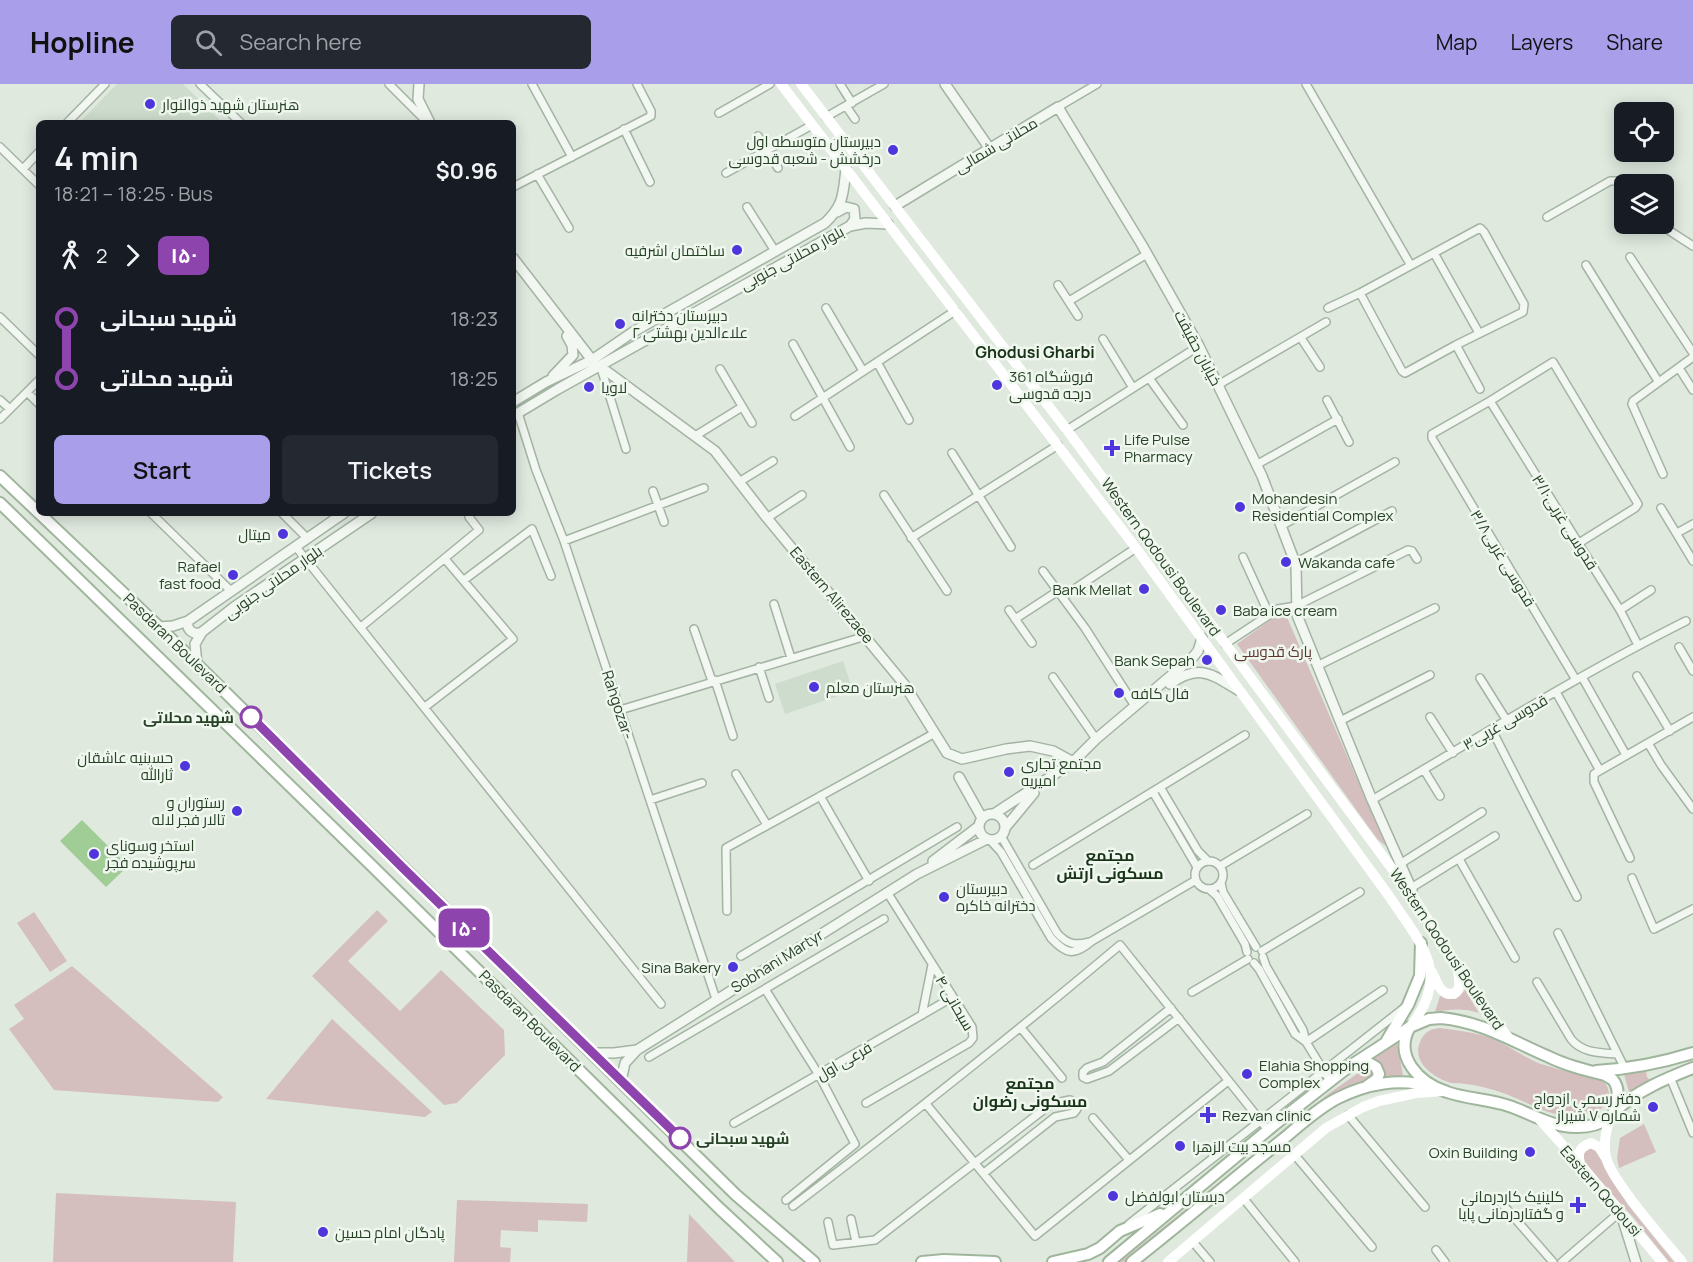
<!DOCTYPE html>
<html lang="en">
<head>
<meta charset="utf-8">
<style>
	body { margin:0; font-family:Manrope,Cairo,sans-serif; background:#242831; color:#f1f3f6; height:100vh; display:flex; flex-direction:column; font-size:22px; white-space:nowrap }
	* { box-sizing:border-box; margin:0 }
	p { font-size:20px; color:#9ea1a6 }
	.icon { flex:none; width:33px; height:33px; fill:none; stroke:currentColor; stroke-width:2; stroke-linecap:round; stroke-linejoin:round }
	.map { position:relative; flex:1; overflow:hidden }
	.drawer { position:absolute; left:36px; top:36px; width:480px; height:396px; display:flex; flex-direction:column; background:#171b24; border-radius:9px; box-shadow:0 3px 15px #0003 }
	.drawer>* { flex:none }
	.badge { padding:0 12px; border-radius:9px; font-size:21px; line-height:39px }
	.buttons { position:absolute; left:1614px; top:18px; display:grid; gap:12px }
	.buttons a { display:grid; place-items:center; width:60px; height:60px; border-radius:9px; background:#171b24; box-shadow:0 3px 15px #0003; font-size:30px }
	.map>.badge { position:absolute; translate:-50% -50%; box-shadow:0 0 0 3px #fff }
	.legs { display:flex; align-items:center; gap:9px; height:66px; padding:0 18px; font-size:20px }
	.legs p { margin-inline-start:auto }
	.headline { display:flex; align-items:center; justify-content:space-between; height:102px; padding:0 18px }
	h1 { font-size:33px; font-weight:600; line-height:45px }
	.primary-button { display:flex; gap:12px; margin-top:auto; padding:12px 18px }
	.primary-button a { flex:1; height:69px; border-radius:9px; background:#a89eea; color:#111; font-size:24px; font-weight:600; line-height:69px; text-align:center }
	.primary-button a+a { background:#242831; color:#f1f3f6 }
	ul { padding:0 18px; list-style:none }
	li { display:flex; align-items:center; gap:21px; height:60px; font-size:22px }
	li i { display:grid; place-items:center; width:9px; height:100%; margin:0 8px; background:currentColor }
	li i::after { content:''; width:15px; height:15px; margin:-8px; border:4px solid; border-radius:50%; background:#171b24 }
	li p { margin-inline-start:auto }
	li:first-child i { background:linear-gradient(#0000 50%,currentColor 0) }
	li:last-child i { background:linear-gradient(currentColor 50%,#0000 0) }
	header { display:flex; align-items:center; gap:36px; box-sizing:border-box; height:84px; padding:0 30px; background:#a89eea; color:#111 }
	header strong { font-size:28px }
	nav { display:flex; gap:33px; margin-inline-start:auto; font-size:21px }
	.search { width:420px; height:54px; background:#242831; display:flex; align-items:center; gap:15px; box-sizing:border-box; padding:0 21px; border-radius:9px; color:#9ea1a6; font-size:22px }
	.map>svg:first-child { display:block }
	.built { fill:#cddccc }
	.green { fill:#d4bfbe }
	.water { fill:#9fcd95 }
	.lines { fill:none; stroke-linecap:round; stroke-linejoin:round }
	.minor-casing { stroke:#a4b4a3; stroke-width:10 }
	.tertiary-casing { stroke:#a4b4a3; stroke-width:12 }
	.primary-casing { stroke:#9fb69c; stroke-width:14 }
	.minor { stroke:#f2f7f1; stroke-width:7 }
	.tertiary { stroke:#f2f7f1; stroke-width:9 }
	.secondary { stroke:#fff; stroke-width:10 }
	.primary { stroke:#fff; stroke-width:10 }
	.line-1-casing { stroke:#fff; stroke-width:14 }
	.line-1 { stroke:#8e44ad; stroke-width:9 }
	.poi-dot { fill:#4f35dc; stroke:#eff7ee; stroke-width:2 }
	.stop-1-dot { fill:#fff; stroke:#8e44ad; stroke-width:3 }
	.labels { text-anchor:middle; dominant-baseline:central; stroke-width:5; stroke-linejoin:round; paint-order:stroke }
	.poi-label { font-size:15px; fill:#274226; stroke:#eff7ee; text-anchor:start }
	.street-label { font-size:15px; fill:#274226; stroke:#eff7ee }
	.park-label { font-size:15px; fill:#5f3731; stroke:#eff7ee }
	.stop-label { font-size:15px; font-weight:bold; fill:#274226; stroke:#eff7ee; text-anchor:end }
	.neighbourhood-label { font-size:16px; font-weight:bold; fill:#193318; stroke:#eff7ee }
</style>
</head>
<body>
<header>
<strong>Hopline</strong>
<div class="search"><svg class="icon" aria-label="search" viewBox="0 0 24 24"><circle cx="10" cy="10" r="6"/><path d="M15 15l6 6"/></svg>Search here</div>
<nav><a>Map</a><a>Layers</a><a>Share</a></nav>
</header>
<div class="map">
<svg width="1693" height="1178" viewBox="0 0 1693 1178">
	<rect width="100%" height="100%" fill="#dfe9de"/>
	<path class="built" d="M 117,0 L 183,0 L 223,39 L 79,39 Z
		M 843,577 L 853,607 L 785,630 L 775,600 Z"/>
	<path class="green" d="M 1280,529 L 1286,531 L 1386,762 L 1378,756 L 1237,560 Z
		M 377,826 L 388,837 L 348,877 L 400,927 L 441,886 L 504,946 L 505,971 L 457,1019 L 444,1021 L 312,892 Z
		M 34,828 L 67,877 L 50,888 L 17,839 Z
		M 72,882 L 223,1013 L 218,1018 L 54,1006 L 9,945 L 24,935 L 14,921 Z
		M 1465,906 L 1479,929 C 1465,924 1449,925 1435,928 L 1440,912 L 1446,915 L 1456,915 Z
		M 332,935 L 432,1028 L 425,1033 L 266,1015 Z
		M 1440,944 C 1455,946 1470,948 1485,952 C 1504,958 1520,971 1538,979 C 1550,983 1562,986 1574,989 C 1588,993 1614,993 1608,1015 C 1606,1022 1599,1027 1592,1029 C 1555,1041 1531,1017 1497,1007 C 1487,1004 1476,1001 1466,1000 C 1460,999 1453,1000 1448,998 C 1432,992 1412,978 1420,958 C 1424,948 1430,945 1440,944 Z
		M 1397,958 L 1403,991 L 1386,995 L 1381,982 L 1372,975 Z
		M 1364,985 L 1373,986 L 1375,989 L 1372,995 L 1342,1007 L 1126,1178 L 1120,1178 L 1328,1010 Z
		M 1646,986 L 1647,993 L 1651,997 L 1629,1008 L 1624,990 Z
		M 1644,1040 L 1656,1068 L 1619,1084 L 1617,1074 L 1620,1054 Z
		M 1593,1062 L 1628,1121 L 1674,1178 L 1669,1178 L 1633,1133 L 1585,1081 L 1583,1067 Z
		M 56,1109 L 236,1118 L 233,1178 L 53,1178 Z
		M 457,1116 L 588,1120 L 587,1138 L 538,1136 L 538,1148 L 501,1146 L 500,1163 L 511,1164 L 510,1178 L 454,1178 Z
		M 689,1130 L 735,1178 L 687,1178 Z"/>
	<path class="water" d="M 82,736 L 128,782 L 106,803 L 60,757 Z"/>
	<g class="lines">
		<defs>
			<path id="minor" d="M 200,0 L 241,39
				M 389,0 L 428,39
				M 532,0 L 572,73
				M 840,0 L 852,19
				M 1306,0 L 1410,180
				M 846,22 L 855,35
				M 1058,23 L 1097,0
				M 719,29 L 770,0
				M 826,33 L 884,0
				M 67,39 L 105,0
				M 624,45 L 650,98
				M 758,52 L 778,84
				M 0,63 L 39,101
				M 23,85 L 39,68
				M 726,89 L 812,41
				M 537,90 L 569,144
				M 513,103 L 651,32 L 651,27 L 637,0
				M 747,123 L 775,167
				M 1547,133 L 1610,97 L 1618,97 L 1624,104
				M 1659,140 L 1693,162
				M 1434,169 L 1479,249
				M 1630,173 L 1693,269
				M 1586,181 L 1658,297
				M 1058,201 L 1078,232
				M 1069,217 L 1147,170
				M 826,224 L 863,287
				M 1328,224 L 1360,209 L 1480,144 L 1484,148 L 1524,220 L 1523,228 L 1456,261 L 1405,289 L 1402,287 L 1360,209
				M 0,233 L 39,271
				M 1301,254 L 1320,283
				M 1103,255 L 1133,304
				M 793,260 L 850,363
				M 1456,261 L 1480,305
				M 877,278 L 909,336
				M 601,284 L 626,365
				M 1679,284 L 1693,306
				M 720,285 L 752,339
				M 1149,294 L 1183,341
				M 1218,301 L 1326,238
				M 27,308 L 39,320
				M 0,316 L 10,325
				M 1327,316 L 1349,358
				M 1490,317 L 1620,526 L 1638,561
				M 518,329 L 536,386 L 564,457 L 716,915
				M 795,332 L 955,227
				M 0,335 L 39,296
				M 1067,346 L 1199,262
				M 695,352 L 742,323
				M 952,369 L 1011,463
				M 1256,381 L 1338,335
				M 1663,390 L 1632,320 L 1633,317 L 1693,273
				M 739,398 L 773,377
				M 653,407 L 664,438
				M 884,411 L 947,507
				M 1661,424 L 1693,477
				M 151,429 L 230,506
				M 282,429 L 307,454
				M 767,434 L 802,411
				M 1281,442 L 1395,378
				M 1677,449 L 1693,440
				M 911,454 L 1058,361
				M 564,457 L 704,404
				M 296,463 L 661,920
				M 1243,473 L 1269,530
				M 1295,479 L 1392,427
				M 1043,487 L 1085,544 L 1135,622
				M 464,496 L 532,445 L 551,492
				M 774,520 L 791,574
				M 1009,526 L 1032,559
				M 1620,526 L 1651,506
				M 1015,535 L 1058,507 L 1064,512 L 1136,464
				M 361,543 L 479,446 L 469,433
				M 694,545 L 712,597
				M 1225,560 L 1278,525 L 1296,522 L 1408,466 L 1412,467 L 1417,475
				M 1679,563 L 1693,587
				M 1317,582 L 1435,524
				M 759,583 L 769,614
				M 1637,592 L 1670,647
				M 1053,593 L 1096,655
				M 1582,593 L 1626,671
				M 1480,594 L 1507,637
				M 715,596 L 733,652
				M 1576,596 L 1432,354 L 1432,350 L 1490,317 L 1553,278 L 1638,420 L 1635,424 L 1579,459
				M 1556,608 L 1599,685
				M 425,623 L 513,555 L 445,475
				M 620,626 L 866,552
				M 1430,633 L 1453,669
				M 1340,637 L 1430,591
				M 1492,646 L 1577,813
				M 1648,659 L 1661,681 L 1693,725
				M 1424,686 L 1440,712
				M 736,690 L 767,741
				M 1160,703 L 1198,767 L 1208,777
				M 1153,708 L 1197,783
				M 820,712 L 869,797
				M 650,716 L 702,699
				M 1372,716 C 1476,655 1578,591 1686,537
				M 1001,752 L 1057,849 C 1067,860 1075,862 1089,858
				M 990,756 L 1001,768 L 1051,854 C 1067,871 1074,872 1092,857 L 1196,796
				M 1630,774 L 1594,698 L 1594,690 L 1693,633
				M 1459,775 L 1515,874
				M1195 791a14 14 0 1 1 28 0a14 14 0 1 1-28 0Z
				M 1400,780 L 1482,728
				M 1033,781 L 1245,651
				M 1220,782 L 1307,730
				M 1632,794 L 1654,845 L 1693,825
				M 1221,799 L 1223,808 L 1256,863
				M 1411,804 L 1495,752
				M 1209,805 L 1217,812 L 1245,860 L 1247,868
				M 727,827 L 726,764 L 935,649
				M 1558,849 L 1625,985
				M 1262,867 L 1360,808
				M 741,872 L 957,743
				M 1263,873 L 1266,882 L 1303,946 L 1306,958 L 1330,997
				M 1254,879 L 1259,885 L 1295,950 L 1306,958
				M 1537,898 L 1571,955 C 1582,969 1600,969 1617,970
				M 765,905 L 819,991 L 855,1060 L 786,1116
				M 1192,908 L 1248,875
				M 1171,924 L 1103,978 L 1087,984 L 1083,988 L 1083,993 L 1087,995 L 1109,987 L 1179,934
				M 922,931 L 932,881
				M 1021,944 L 1062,994
				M 1306,958 L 1383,906
				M 649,973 L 884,835
				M 1670,993 L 1693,1049
				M 866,1019 L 969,959 L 973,954 L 972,943 L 887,808
				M 926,1020 L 1035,1152 L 1228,997
				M 1348,1031 L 1425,1123
				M 1093,1034 L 1129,1076
				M 734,1039 L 953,913
				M 1294,1070 L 1372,1163
				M 1497,1114 L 1553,1178
				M 1244,1115 L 1295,1178
				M 793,1122 C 904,1037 1013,951 1120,861 L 1268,1046
				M 851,1135 L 856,1158
				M 828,1138 L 833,1161 L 875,1156 L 1051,1020 L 1070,1016 L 1076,1019 L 1077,1025 L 1074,1029 L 1055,1033 L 984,1089
				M 1129,1140 L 1404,924
				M 1193,1158 L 1210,1178
				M 1436,1166 L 1445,1178
				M 1562,1178 L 1620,1128"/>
			<path id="tertiary" d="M 419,0 L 418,15 L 430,39
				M 945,0 L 990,65
				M 895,122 L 1058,23 L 1142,161 L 1199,262 L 1262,392 L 1296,481 L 1297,531 L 1372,716 L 1412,806
				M 837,128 L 846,123 L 854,125 L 855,135 L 850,142
				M 513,174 L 592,276
				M 601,283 L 715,367 L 767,434 L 904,600 L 947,669 L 962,675 L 1006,665 L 1030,662 L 1053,667 L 1073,678
				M 553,292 L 573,271 L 572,261 L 567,252
				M 513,318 L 546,298 L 592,276 L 633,248 L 825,139 C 844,121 843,110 846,85
				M 513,332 L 558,305 L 850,142 L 866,139 L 888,140
				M 188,537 C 186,546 194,552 202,548
				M 159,543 L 173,542 L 188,537 L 344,429
				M 197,580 L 195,560 L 202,548 L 234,523 L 372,429
				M 1170,600 C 1199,579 1211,590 1238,606
				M 959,693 L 982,734
				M 994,730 L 1073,678 L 1096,655 L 1193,573 L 1198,567 L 1202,554
				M979 743a13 13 0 1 1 26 0a13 13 0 1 1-26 0Z
				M 1005,744 L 1034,709
				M 933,777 L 979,742
				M 592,969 L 614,969 L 637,966
				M 621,997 L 625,979 L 637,966 L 917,790 L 987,755
				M 1621,1130 L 1636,1178"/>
			<path id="primary" d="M 0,392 L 159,543 L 736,1111 L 814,1178
				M 0,419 L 369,779 L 720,1125 L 777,1178
				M 1441,934 C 1482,938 1510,956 1547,972 C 1565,981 1585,986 1605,991 C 1608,993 1611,994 1613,996 C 1621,1005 1618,1027 1609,1034 C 1600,1040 1589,1043 1578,1043 C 1552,1044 1533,1030 1509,1022 C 1489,1015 1467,1015 1447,1008 C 1419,999 1393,972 1410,943 L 1429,935 Z
				M 1387,956 L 1408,921 L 1420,892 L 1421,859
				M 1355,981 L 1369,979 L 1376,983 L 1379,990 L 1377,995 L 1367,1002
				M 1596,987 C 1630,985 1661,979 1693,969
				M 1614,1028 C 1636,1007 1665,995 1693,984
				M 922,1178 L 944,1176 L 995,1178
				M 1053,1178 L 1088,1170 L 1100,1164 L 1120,1147 L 1160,1130
				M 1109,1178 L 1274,1041 L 1347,984 L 1410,943
				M 1132,1178 C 1183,1138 1232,1096 1282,1056 C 1299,1042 1318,1024 1338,1014 C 1366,1000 1400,993 1431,1003"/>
		</defs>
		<use href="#minor" class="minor-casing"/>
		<use href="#tertiary" class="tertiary-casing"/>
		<use href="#primary" class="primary-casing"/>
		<use href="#minor" class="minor"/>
		<use href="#tertiary" class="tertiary"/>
		<path class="secondary" d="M 781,0 L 1136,464 L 1389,812 C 1420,859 1453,889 1410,943
			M 801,0 L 1067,346 L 1416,817 L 1480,918 L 1508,953
			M 1432,888 C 1435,893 1437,901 1441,905 C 1443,908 1447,909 1449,910 C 1463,911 1459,895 1458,887
			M 1611,1032 C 1606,1045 1603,1059 1606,1073 C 1610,1095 1665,1157 1682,1178
			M 1540,1036 L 1580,1080 L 1662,1178
			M 1580,1080 C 1577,1068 1580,1063 1591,1059 L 1599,1063 L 1606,1074
			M 1168,1178 L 1326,1044 L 1363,1023 L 1379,1017 L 1416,1009 L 1444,1007"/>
		<use href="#primary" class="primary"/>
	</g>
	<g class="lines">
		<defs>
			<path id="line-1" d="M 251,633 L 403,784 L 680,1054"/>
		</defs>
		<use href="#line-1" class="line-1-casing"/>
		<use href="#line-1" class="line-1"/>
	</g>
	<g class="poi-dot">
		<circle cx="150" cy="20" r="6"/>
		<circle cx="893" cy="66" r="6"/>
		<circle cx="737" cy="166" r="6"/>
		<circle cx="620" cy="240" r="6"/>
		<circle cx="997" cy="301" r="6"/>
		<circle cx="589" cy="303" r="6"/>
		<path d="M1109 355h6v6h6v6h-6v6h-6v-6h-6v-6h6z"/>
		<circle cx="1240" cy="423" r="6"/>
		<circle cx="283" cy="450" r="6"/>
		<circle cx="1286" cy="478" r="6"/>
		<circle cx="233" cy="491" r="6"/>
		<circle cx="1144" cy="505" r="6"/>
		<circle cx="1221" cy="526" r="6"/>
		<circle cx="1207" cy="576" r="6"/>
		<circle cx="814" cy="603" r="6"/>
		<circle cx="1119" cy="609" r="6"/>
		<circle cx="185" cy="682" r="6"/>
		<circle cx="1009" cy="688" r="6"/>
		<circle cx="237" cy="727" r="6"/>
		<circle cx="94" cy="770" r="6"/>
		<circle cx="944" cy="813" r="6"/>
		<circle cx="733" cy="883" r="6"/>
		<circle cx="1247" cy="990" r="6"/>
		<circle cx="1653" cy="1023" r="6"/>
		<path d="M1205 1022h6v6h6v6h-6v6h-6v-6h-6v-6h6z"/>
		<circle cx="1180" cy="1062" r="6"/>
		<circle cx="1530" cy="1068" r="6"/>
		<circle cx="1113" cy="1112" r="6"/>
		<path d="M1575 1112h6v6h6v6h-6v6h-6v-6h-6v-6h6z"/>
		<circle cx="323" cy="1148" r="6"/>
	</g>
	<g class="stop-1-dot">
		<circle cx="251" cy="633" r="10"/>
		<circle cx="680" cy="1054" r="10"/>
	</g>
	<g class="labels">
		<g class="poi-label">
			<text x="162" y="20">هنرستان شهید ذوالنوار</text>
			<text x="881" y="57" text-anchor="end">دبیرستان متوسطه اول<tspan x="881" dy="17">درخشش - شعبه قدوسی</tspan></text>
			<text x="725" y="166" text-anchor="end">ساختمان اشرفیه</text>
			<text x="632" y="231">دبیرستان دخترانه<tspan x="632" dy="17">علاءالدین بهشتی ۲</tspan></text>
			<text x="1009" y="292">فروشگاه 361<tspan x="1009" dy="17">درجه قدوسی</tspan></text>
			<text x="601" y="303">لاویا</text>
			<text x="1124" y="355">Life Pulse<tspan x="1124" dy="17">Pharmacy</tspan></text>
			<text x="1252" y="414">Mohandesin<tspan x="1252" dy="17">Residential Complex</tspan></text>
			<text x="271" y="450" text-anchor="end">میتال</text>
			<text x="1298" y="478">Wakanda cafe</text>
			<text x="221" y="482" text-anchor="end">Rafael<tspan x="221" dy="17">fast food</tspan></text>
			<text x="1132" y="505" text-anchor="end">Bank Mellat</text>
			<text x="1233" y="526">Baba ice cream</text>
			<text x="1195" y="576" text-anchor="end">Bank Sepah</text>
			<text x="826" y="603">هنرستان معلم</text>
			<text x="1131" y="609">فال کافه</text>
			<text x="173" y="673" text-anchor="end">حسینیه عاشقان<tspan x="173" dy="17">ثارالله</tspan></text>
			<text x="1021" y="679">مجتمع تجاری<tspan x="1021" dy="17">امیریه</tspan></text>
			<text x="225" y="718" text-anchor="end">رستوران و<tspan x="225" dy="17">تالار فجر لاله</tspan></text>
			<text x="106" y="761">استخر وسونای<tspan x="106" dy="17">سرپوشیده فجر</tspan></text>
			<text x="956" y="804">دبیرستان<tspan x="956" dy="17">دخترانه خاکره</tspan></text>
			<text x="721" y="883" text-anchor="end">Sina Bakery</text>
			<text x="1259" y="981">Elahia Shopping<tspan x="1259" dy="17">Complex</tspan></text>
			<text x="1641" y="1014" text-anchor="end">دفتر رسمی ازدواج<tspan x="1641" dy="17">شماره ۷ شیراز</tspan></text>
			<text x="1222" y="1031">Rezvan clinic</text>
			<text x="1192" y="1062">مسجد بیت الزهرا</text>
			<text x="1518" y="1068" text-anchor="end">Oxin Building</text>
			<text x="1125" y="1112">دبستان ابولفضل</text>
			<text x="1564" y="1112" text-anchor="end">کلینیک کاردرمانی<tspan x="1564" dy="17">و گفتاردرمانی پایا</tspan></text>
			<text x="335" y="1148">پادگان امام حسین</text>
		</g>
		<g class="street-label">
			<text transform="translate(996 61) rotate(-31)">محلاتی شمالی</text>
			<text transform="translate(792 174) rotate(-29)">بلوار محلاتی جنوبی</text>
			<text transform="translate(1198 264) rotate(62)">خیابان حقیقت</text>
			<text transform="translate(1565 438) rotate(58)">قدوسی غربی۳/۱۰</text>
			<text transform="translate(1161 473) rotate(54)">Western Qodousi Boulevard</text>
			<text transform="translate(1503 474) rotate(59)">قدوسی غربی۳/۸</text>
			<text transform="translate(273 498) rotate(-35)">بلوار محلاتی جنوبی</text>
			<text transform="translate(832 511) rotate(50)">Eastern Alirezaee</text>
			<text transform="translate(175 559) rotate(44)">Pasdaran Boulevard</text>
			<text transform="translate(618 621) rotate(72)">Rahgozar-</text>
			<text transform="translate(1505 638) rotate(-30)">قدوسی غربی۳</text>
			<text transform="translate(1447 865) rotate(56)">Western Qodousi Boulevard</text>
			<text transform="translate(777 877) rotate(-32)">Sobhani Martyr</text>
			<text transform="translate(955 919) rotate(60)">سبحانی ۴</text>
			<text transform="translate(530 937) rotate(45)">Pasdaran Boulevard</text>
			<text transform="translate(844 977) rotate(-30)">فرعی اول</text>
			<text transform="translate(1601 1107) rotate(49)">Eastern Qodousi</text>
		</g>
		<g class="park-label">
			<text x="1273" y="567">پارک قدوسی</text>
		</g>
		<g class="stop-label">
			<text x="234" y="633">شهید محلاتی</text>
			<text x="696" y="1054" text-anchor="start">شهید سبحانی</text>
		</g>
		<g class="neighbourhood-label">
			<text x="1035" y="268">Ghodusi Gharbi</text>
			<text x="1110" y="771">مجتمع<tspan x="1110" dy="18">مسکونی ارتش</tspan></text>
			<text x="1030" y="999">مجتمع<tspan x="1030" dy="18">مسکونی رضوان</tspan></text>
		</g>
	</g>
</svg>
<div class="buttons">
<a><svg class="icon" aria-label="locate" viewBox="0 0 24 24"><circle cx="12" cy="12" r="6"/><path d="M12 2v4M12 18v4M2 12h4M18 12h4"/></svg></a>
<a><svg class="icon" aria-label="layers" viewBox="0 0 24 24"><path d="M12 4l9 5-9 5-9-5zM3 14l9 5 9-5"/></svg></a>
</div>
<b class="badge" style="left:464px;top:844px;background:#8e44ad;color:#fff">۱۵۰</b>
<section class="drawer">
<div class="headline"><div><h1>4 min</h1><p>18:21 – 18:25 · Bus</p></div><b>$0.96</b></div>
<div class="legs"><svg class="icon" aria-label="walk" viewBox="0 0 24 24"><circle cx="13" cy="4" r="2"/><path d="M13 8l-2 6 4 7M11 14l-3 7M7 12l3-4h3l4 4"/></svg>2<svg class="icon" aria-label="forward" viewBox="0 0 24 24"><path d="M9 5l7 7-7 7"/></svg><b class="badge" style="background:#8e44ad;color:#fff">۱۵۰</b></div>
<ul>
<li><i style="color:#8e44ad"></i><b>شهید سبحانی</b><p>18:23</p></li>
<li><i style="color:#8e44ad"></i><b>شهید محلاتی</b><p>18:25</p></li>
</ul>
<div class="primary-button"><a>Start</a><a>Tickets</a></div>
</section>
</div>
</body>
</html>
